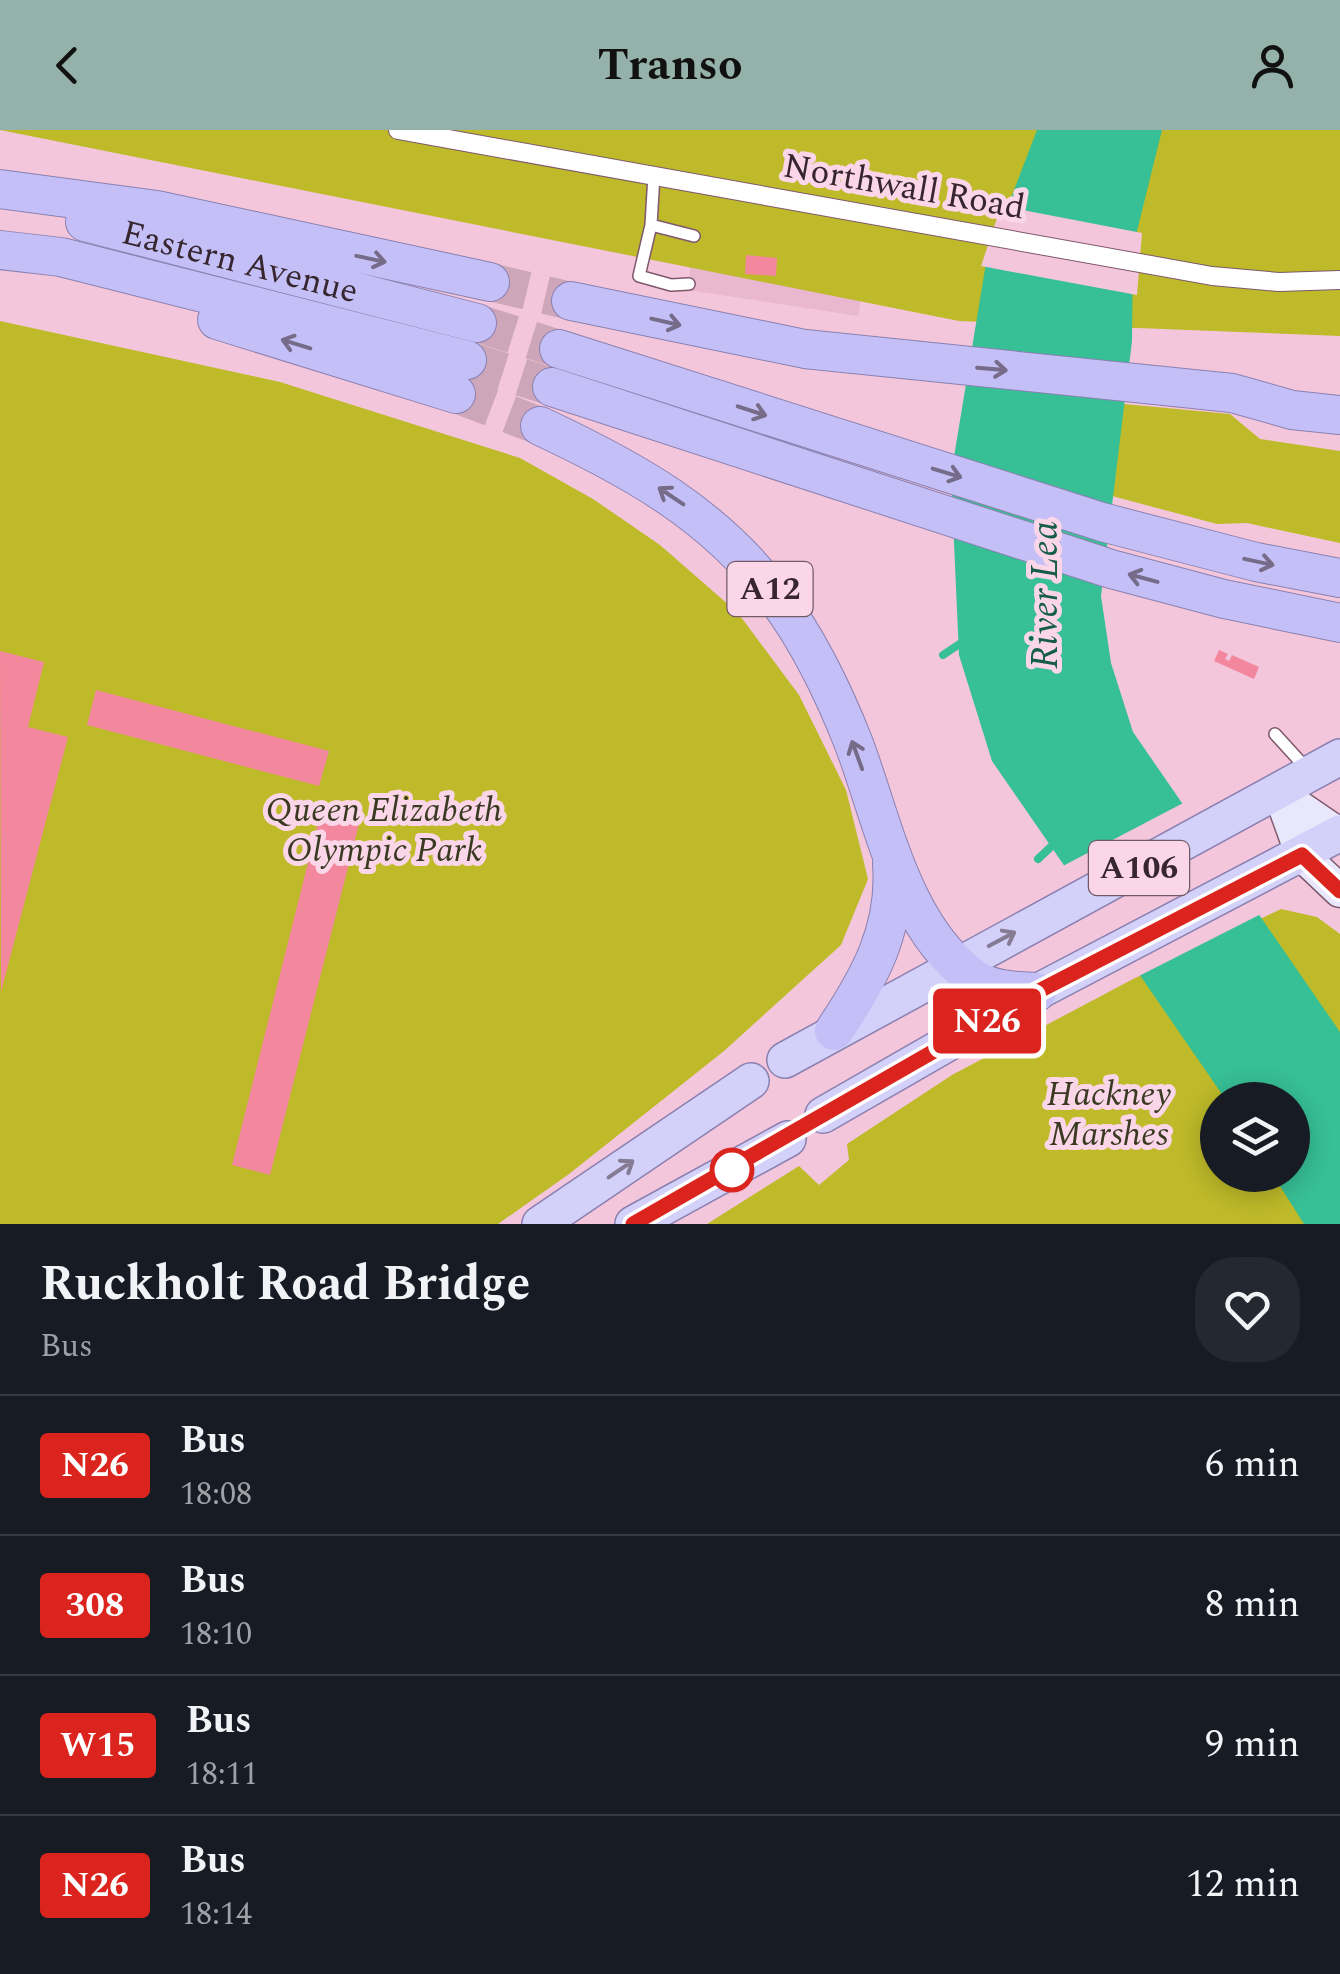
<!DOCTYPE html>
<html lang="en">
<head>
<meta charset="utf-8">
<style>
	body { margin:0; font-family:Spectral,serif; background:#242831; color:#f1f3f6; height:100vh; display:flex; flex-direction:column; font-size:38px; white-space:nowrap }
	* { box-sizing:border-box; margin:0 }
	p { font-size:32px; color:#9ea1a6 }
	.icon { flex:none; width:55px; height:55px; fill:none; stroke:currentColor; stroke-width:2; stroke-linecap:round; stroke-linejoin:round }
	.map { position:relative; height:1094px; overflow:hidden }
	.details { display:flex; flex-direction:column; background:#171b24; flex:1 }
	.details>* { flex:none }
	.badge { padding:0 20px; border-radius:8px; font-size:35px; line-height:65px }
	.buttons { position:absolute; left:1200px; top:952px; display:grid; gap:20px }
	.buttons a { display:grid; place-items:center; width:110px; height:110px; border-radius:50%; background:#171b24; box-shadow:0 5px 25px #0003; font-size:50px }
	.map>.badge { position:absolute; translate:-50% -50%; box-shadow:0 0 0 5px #fff }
	.round { display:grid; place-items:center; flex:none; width:105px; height:105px; border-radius:40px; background:#242831 }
	.head { display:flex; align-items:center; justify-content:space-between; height:170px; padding:0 40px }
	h1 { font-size:48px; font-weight:700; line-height:75px }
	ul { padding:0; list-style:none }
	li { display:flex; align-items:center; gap:30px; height:140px; padding:0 40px; border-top:2px solid #363941 }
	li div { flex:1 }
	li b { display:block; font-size:38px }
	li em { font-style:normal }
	li .badge { min-width:110px; font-weight:700; text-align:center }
	header { display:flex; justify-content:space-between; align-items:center; height:130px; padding:0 40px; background:#95b2aa; color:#111; font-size:45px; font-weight:700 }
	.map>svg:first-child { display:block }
	.built { fill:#eab7d0 }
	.green { fill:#beba29; fill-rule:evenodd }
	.water { fill:#37bf95 }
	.pier { fill:#f3c6dc }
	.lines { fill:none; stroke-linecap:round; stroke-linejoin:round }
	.stream { stroke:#37bf95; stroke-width:8 }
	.building { fill:#f2879d }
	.trunk-tunnel { stroke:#cda6b9; stroke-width:38; stroke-dasharray:38 19; stroke-linecap:butt }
	.service-casing { stroke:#7f586c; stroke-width:14 }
	.pedestrian-casing { stroke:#7f586c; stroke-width:20 }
	.secondary-casing { stroke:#7f586c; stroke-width:35 }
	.primary-casing { stroke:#8a80b0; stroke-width:38 }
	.trunk-casing { stroke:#8a80b0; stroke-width:40 }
	.service { stroke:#fff; stroke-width:11 }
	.pedestrian { stroke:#fff; stroke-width:18 }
	.secondary { stroke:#e9e7fc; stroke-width:32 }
	.primary { stroke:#d3d0f9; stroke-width:35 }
	.trunk { stroke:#c4c0f7; stroke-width:38 }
	.oneway { stroke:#766b89 }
	.oneway2 { stroke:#857b94 }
	.line-casing { stroke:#fff; stroke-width:22 }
	.line { stroke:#dc241f; stroke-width:15 }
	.stop-dot { fill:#fff; stroke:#dc241f; stroke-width:5 }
	.labels { text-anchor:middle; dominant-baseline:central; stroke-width:10; stroke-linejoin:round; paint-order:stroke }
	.shield { fill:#fbd6e8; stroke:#725b66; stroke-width:2.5 }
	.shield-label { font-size:32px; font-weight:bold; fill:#37262f }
	.street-label { font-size:35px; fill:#37262f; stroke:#fbd6e8 }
	.park-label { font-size:35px; font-style:italic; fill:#3a3a22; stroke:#fbd6e8 }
	.water-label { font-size:38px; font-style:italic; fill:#165d47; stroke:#fbd6e8 }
</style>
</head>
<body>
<header><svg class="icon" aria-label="back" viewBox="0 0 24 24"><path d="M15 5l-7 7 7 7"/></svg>Transo<svg class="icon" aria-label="person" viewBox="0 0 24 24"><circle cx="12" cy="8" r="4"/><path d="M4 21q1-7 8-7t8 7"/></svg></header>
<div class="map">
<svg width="1340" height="1094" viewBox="0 0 1340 1094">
	<rect width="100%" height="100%" fill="#f3c6dc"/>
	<path class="built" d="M 696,87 L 865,142 L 858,186 L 688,160 Z"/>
	<path class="green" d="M 0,0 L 1340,0 L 1340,206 L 959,191 Z
		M 0,191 L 280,252 L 520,328 L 593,369 L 660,415 L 738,483 L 799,565 L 846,660 L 868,749 L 841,815 L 724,921 L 569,1044 L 498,1094 L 0,1094 Z
		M 1124,274 L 1230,284 L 1260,309 L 1340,321 L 1340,413 L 1247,393 L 1217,394 L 1112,366 Z
		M 1281,779 L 1317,787 L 1340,804 L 1340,1094 L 707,1094 L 799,1036 L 819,1055 L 849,1030 L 847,1014 L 952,945 L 1135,848 ZM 1218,970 L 1292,970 L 1292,1045 L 1218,1045 Z"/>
	<path class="water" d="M 1037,0 L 1162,0 L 1133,117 L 1132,211 L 1101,466 L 1111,533 L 1133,602 L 1340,902 L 1340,1094 L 1304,1094 L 1273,1045 L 1292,1045 L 1292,970 L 1226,970 L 992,631 L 959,525 L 951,345 L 986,133 Z"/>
	<path class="pier" d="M 1001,76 L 1142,103 L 1137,165 L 981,136 Z
		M 1187,671 L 1263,783 L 1137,847 L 1059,738 Z"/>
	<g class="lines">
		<path class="stream" d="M 943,525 L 964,511
			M 1038,729 L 1056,712"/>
	</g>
	<path class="building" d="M 746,125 L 777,128 L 776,146 L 745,144 Z
		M 1219,520 L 1228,524 L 1225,529 L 1229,531 L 1232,525 L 1259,537 L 1254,549 L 1214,531 Z
		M 0,521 L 44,532 L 28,597 L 68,607 L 1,862 Z
		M 96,560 L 329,621 L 319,656 L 87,595 Z
		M 321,681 L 360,690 L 270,1045 L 232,1035 Z"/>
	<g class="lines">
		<path class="trunk-tunnel" d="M 490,152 L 571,171
			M 477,193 L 559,219
			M 467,230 L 552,257
			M 456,264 L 540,296"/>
		<defs>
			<path id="service" d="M 654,45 L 651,95 L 694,106
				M 651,95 L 639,146 L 671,155 L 689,154
				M 1275,604 L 1306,638"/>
			<path id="pedestrian" d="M 398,0 L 1212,146 L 1279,152 L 1340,150"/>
			<path id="secondary" d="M 1280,664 L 1302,725 L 1340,761
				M 1280,664 L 1340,705"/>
			<path id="primary" d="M 785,930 L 1340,627
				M 823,985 L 1037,862 L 1340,703
				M 540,1094 L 751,951
				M 633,1094 L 788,1009"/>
			<g id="trunk">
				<path d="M 0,59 L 157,80 L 490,152"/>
				<path id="s1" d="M 85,92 L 477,193"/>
				<path d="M 0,120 L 61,127 L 467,230"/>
				<path d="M 571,171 L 805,219 L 1232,263 L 1292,280 L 1340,285"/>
				<path d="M 217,190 L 456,264"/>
				<path d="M 559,219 L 1102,392 L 1256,432 L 1340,448"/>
				<path d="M 552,257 L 1111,439 L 1224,469 L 1340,493"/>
				<path d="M 540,296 C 632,339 714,384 776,467 C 809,511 834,563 854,614 C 883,691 902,796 972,847 C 992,861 1014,861 1037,862"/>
				<path d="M 834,901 C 869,849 897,799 892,734"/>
			</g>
		</defs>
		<use href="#service" class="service-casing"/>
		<use href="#pedestrian" class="pedestrian-casing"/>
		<use href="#secondary" class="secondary-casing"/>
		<use href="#primary" class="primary-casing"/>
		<use href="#trunk" class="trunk-casing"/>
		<use href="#service" class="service"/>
		<use href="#pedestrian" class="pedestrian"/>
		<use href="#secondary" class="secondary"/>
		<use href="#primary" class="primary"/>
		<use href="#trunk" class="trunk"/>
	</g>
	<defs><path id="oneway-shaft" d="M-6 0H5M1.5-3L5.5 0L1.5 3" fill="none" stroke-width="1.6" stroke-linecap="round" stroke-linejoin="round" transform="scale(2.5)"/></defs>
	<g class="oneway">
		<use href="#oneway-shaft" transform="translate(371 129) rotate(12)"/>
		<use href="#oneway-shaft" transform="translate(666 192) rotate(13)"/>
		<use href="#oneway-shaft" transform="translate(296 214) rotate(-163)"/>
		<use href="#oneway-shaft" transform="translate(992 239) rotate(5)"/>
		<use href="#oneway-shaft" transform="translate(752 281) rotate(18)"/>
		<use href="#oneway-shaft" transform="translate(947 343) rotate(17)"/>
		<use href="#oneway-shaft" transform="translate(671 366) rotate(-146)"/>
		<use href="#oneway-shaft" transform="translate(1259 432) rotate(12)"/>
		<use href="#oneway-shaft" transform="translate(1143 448) rotate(-165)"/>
		<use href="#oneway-shaft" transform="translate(857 625) rotate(-110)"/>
	</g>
	<g class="oneway2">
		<use href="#oneway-shaft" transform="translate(1002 809) rotate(-28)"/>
		<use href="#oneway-shaft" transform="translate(621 1039) rotate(-34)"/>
	</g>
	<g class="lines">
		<defs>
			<path id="line" d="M 633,1094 L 1037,862 L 1302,725 L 1340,761"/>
		</defs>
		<use href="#line" class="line-casing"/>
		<use href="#line" class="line"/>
	</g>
	<circle class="stop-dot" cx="732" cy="1040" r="20"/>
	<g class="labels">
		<g class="shield">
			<rect x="727.5" y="432" width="85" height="54" rx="8"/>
			<rect x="1089" y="711" width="100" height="54" rx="8"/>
		</g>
		<g class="shield-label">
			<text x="770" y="459">A12</text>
			<text x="1139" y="738">A106</text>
		</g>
		<g class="street-label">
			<text transform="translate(904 57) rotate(10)">Northwall Road</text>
			<text stroke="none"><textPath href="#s1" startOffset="160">Eastern Avenue</textPath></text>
		</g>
		<g class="park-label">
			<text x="384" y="680">Queen Elizabeth<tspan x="384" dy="40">Olympic Park</tspan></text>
			<text x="1109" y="964">Hackney<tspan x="1109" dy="40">Marshes</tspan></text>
		</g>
		<g class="water-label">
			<text transform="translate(1046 465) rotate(-90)">River Lea</text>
		</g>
	</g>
</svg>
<div class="buttons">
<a><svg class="icon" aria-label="layers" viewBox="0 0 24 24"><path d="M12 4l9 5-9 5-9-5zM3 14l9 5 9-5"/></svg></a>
</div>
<b class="badge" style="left:987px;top:891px;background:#dc241f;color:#fff">N26</b>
</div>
<section class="details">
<div class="head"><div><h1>Ruckholt Road Bridge</h1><p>Bus</p></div><a class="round"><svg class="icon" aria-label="heart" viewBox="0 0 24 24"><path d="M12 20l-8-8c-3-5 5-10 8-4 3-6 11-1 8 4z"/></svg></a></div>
<ul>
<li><span class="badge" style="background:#dc241f;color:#fff">N26</span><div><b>Bus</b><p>18:08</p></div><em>6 min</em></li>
<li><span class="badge" style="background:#dc241f;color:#fff">308</span><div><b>Bus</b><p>18:10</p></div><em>8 min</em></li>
<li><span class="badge" style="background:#dc241f;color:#fff">W15</span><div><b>Bus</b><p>18:11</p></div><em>9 min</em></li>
<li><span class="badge" style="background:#dc241f;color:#fff">N26</span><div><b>Bus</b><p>18:14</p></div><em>12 min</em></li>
</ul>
</section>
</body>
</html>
